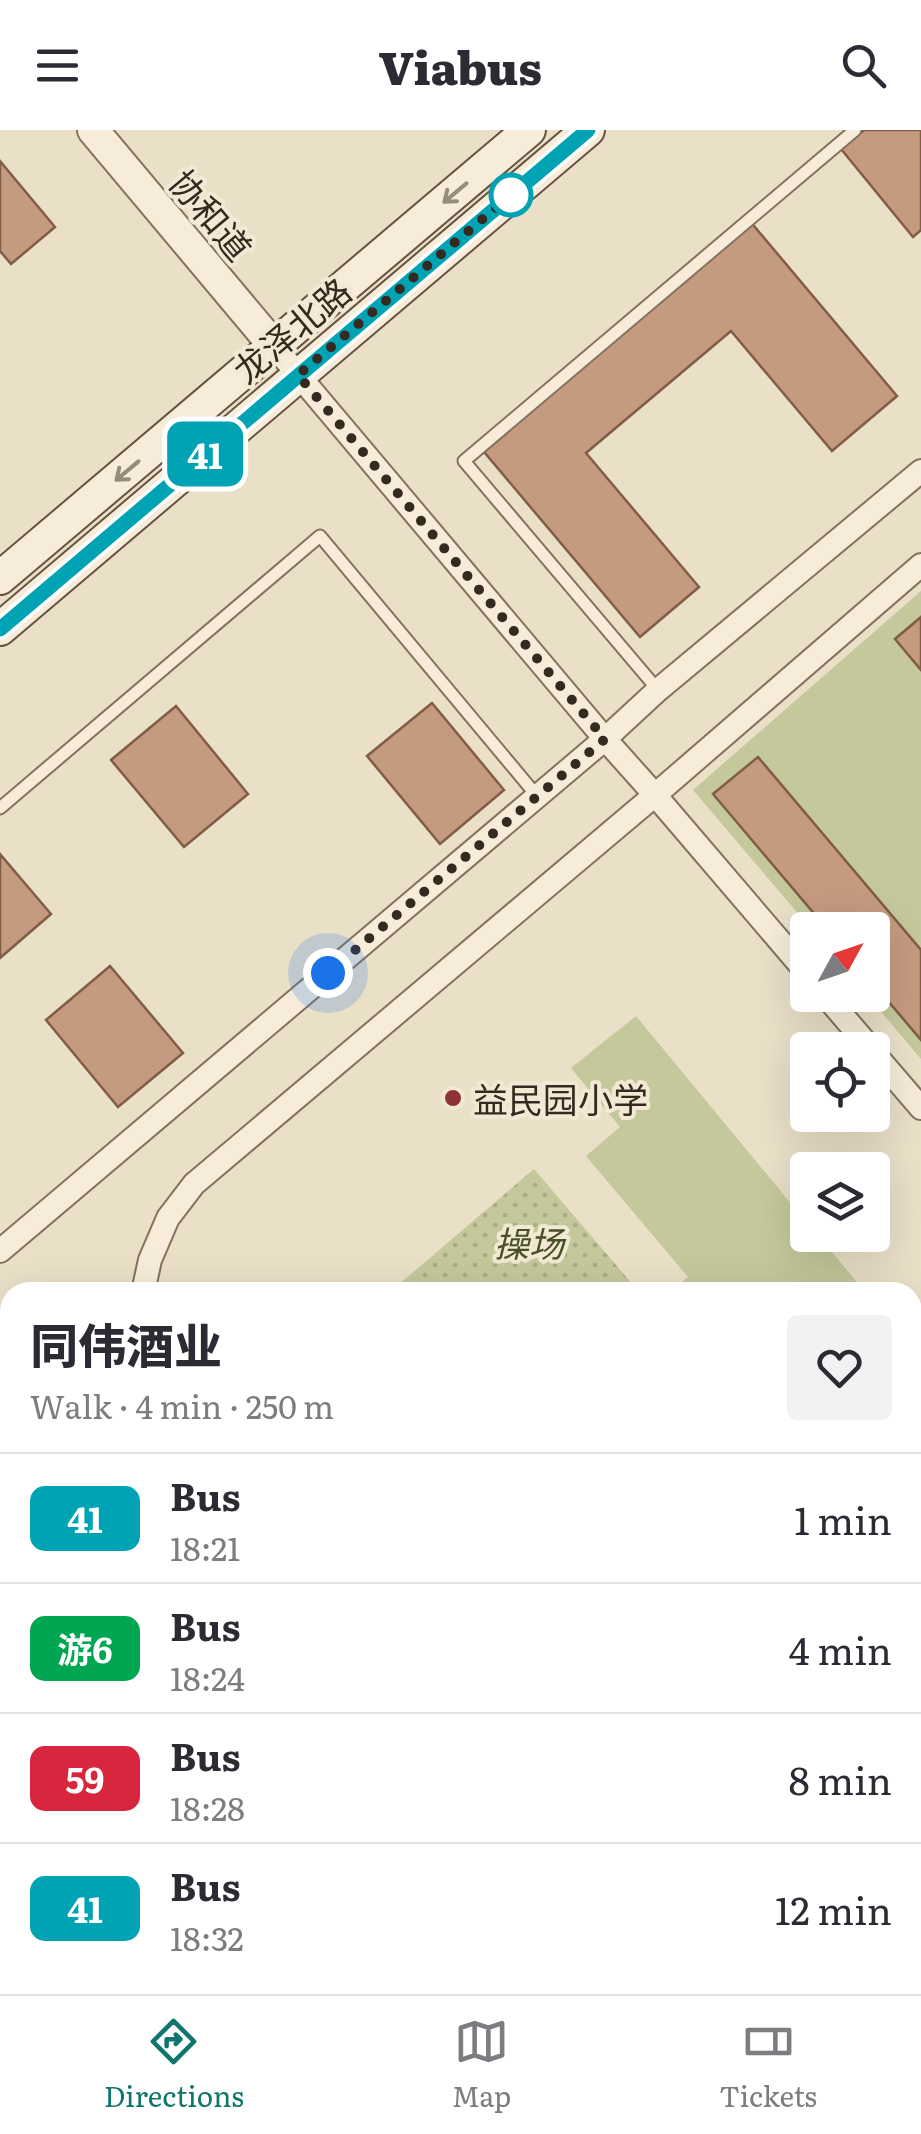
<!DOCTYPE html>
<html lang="en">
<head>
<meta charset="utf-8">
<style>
	body { margin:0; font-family:Literata,"Noto Sans SC",serif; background:#f2f2f3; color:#2b2b33; height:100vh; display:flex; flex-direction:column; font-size:38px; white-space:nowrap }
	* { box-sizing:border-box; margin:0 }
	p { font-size:32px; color:#7c7c81 }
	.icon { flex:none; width:55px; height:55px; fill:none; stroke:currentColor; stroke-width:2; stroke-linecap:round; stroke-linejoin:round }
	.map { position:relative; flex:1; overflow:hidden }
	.details { position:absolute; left:0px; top:1152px; width:922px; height:712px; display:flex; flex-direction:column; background:#fff; border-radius:30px 30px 0 0; box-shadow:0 10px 40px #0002 }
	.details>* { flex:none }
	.badge { padding:0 20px; border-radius:15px; font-size:35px; line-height:65px }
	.needle { width:65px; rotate:50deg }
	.tools { position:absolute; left:790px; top:782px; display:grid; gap:20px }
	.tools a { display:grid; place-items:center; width:100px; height:100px; border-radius:10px; background:#fff; box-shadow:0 10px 40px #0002; font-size:50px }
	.you { position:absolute; width:50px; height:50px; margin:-25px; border:8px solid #fff; border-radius:50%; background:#1a73e8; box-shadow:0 0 0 15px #1a73e833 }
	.map>.badge { position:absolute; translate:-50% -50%; box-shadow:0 0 0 5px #fff }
	.round { display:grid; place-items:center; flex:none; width:105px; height:105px; border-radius:10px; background:#f2f2f3 }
	.head { display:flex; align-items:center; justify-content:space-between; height:170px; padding:0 30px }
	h1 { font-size:48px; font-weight:800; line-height:75px }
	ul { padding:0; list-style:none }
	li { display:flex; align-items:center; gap:30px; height:130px; padding:0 30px; border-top:2px solid #e1e1e2 }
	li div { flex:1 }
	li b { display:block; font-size:38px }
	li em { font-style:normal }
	li .badge { min-width:110px; font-weight:700; text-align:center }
	header { display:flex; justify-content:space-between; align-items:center; height:130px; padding:0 30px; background:#fff; font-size:45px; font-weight:800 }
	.menu { display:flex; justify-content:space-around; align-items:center; height:140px; border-top:2px solid #e1e1e2; background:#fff; font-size:28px; color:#7c7c81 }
	.menu a { display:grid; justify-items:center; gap:5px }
	.menu .on { color:#0f766e }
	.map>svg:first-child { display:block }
	.park { fill:url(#park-dots) }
	.garden { fill:#c4c89b }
	.building { fill:#c59b80; stroke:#815c46; stroke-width:2.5 }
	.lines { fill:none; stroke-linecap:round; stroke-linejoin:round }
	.service-casing { stroke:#84715e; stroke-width:15 }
	.minor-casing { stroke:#84715e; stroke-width:26 }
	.tertiary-casing { stroke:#84715e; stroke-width:34 }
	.secondary-casing { stroke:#665241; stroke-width:36 }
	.service { stroke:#f6ecd9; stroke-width:11 }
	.minor { stroke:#f6ecd9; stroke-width:22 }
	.tertiary { stroke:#f6ecd9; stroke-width:30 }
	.secondary { stroke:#f6ecd9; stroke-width:32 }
	.oneway { stroke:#968b7c }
	.line-casing { stroke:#fff; stroke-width:22 }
	.line { stroke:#00a3b4; stroke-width:15 }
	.walk { stroke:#362a20; stroke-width:10; stroke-dasharray:0 18 }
	.stop-dot { fill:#fff; stroke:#00a3b4; stroke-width:5 }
	.poi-dot { fill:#8e3336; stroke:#f2e9d5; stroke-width:4 }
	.labels { text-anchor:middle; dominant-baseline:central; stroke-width:8; stroke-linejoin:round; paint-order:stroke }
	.street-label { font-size:35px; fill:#362a20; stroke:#f2e9d5 }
	.poi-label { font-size:35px; fill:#362a20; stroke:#f2e9d5; text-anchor:start }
	.park-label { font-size:35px; font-style:italic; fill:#485028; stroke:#f2e9d5 }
</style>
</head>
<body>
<header><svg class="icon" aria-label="menu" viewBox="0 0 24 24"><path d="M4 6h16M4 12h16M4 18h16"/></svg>Viabus<svg class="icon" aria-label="search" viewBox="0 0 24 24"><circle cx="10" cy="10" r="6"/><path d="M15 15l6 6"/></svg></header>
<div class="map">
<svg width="921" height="1864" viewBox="0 0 921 1864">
	<defs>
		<pattern id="park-dots" width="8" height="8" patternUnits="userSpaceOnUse" patternTransform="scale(2.5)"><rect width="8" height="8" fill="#c4c89b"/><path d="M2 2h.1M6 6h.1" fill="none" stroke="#a9ac85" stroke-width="1.8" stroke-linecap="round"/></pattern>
	</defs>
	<rect width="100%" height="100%" fill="#eadfc7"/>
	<path class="park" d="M 534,1039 L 639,1162 L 390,1162 Z"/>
	<path class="garden" d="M 921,461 L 921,929 L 867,865 L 872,865 L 872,800 L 812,800 L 693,660 Z
		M 636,886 L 807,1093 L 808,1105 L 818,1105 L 865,1162 L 670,1162 L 688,1147 L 586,1026 L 620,997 L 571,938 Z
		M 913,1220 L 921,1230 L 921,1864 L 685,1864 L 677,1855 L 912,1855 Z
		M 0,1600 L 10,1612 L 10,1855 L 207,1855 L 214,1864 L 0,1864 Z"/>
	<path class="building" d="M 864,0 L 921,0 L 921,100 L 913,107 L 841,19 Z
		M 0,31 L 55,97 L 11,134 L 0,121 Z
		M 749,90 L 897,266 L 832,321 L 731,201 L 586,323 L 699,457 L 640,507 L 479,316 Z
		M 921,487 L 921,540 L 895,509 Z
		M 432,573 L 504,660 L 440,714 L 367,626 Z
		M 176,576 L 248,664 L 184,717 L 111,630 Z
		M 758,627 L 921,820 L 921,910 L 872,852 L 872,800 L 828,800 L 713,664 Z
		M 0,724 L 51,784 L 0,828 Z
		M 110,836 L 183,923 L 118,977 L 46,890 Z
		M 0,1445 L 10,1457 L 10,1515 L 0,1503 Z
		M 912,1576 L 921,1587 L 921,1701 L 912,1691 Z
		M 0,1738 L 10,1750 L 10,1827 L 0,1815 Z
		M 298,1855 L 346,1855 L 354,1864 L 305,1864 Z
		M 588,1855 L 640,1855 L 648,1864 L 577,1864 Z
		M 792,1855 L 887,1855 L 895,1864 L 800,1864 Z"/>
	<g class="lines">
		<defs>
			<path id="service" d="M 658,560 L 464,331 L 855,0
				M 0,678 L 320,406 L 537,666
				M 0,1588 L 10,1600
				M 221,1855 L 229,1864
				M 147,1864 L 157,1855"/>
			<path id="minor" d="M 274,216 L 605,609 L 655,665 L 808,844
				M 825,865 L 872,920
				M 872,921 L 921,978
				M 0,1121 L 605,609 L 658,560 L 921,341
				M 143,1162 L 150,1130 L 168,1088 L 194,1054 L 655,665 L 921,435
				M 912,1425 L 921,1425
				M 912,1541 L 921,1540
				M 452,1855 L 460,1864"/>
			<path id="tertiary" d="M 93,0 L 274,216"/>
			<path id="secondary" d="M 0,448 L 529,0
				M 0,499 L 588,0"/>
		</defs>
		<use href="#service" class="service-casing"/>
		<use href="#minor" class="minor-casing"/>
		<use href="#tertiary" class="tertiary-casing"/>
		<use href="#secondary" class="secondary-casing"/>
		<use href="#service" class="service"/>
		<use href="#minor" class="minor"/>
		<use href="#tertiary" class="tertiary"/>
		<use href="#secondary" class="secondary"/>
	</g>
	<defs><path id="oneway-shaft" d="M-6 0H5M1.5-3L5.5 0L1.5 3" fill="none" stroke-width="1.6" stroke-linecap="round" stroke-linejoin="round" transform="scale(2.5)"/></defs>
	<g class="oneway">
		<use href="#oneway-shaft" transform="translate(455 63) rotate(140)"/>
		<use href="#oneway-shaft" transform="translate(127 341) rotate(140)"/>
	</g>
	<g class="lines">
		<defs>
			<path id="line" d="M 0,499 L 588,0"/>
		</defs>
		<use href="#line" class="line-casing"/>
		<use href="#line" class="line"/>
		<path class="walk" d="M 328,843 L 605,609 L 298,245 L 511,65"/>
	</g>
	<circle class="stop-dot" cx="511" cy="65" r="20"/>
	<circle class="poi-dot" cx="453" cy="968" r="10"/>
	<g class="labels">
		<g class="street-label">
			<text transform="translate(212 84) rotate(50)">协和道</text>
			<text transform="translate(291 199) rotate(-40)">龙泽北路</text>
		</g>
		<g class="poi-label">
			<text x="473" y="968">益民园小学</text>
		</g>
		<g class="park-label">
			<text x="529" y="1112">操场</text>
		</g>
	</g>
</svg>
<div class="tools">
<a><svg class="needle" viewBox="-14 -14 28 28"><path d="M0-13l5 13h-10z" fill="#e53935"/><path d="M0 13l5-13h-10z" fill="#7c7c81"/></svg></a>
<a><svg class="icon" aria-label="locate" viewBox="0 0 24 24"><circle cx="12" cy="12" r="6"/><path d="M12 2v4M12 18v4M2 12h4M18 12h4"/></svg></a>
<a><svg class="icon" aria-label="layers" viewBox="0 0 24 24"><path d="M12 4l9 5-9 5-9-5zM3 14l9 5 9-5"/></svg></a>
</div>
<div class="you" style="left:328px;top:843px"></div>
<b class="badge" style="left:205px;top:324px;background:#00a3b4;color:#fff">41</b>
<section class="details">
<div class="head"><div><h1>同伟酒业</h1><p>Walk · 4 min · 250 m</p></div><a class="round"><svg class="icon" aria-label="heart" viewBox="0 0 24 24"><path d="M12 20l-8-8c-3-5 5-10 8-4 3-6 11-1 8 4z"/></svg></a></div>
<ul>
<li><span class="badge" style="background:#00a3b4;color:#fff">41</span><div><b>Bus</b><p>18:21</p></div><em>1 min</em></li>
<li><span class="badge" style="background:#00a651;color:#fff">游6</span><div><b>Bus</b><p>18:24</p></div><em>4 min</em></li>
<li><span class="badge" style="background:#d7263d;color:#fff">59</span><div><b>Bus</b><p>18:28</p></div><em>8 min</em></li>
<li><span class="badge" style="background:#00a3b4;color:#fff">41</span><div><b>Bus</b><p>18:32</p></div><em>12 min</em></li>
</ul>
</section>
</div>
<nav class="menu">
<a class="on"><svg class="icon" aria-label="directions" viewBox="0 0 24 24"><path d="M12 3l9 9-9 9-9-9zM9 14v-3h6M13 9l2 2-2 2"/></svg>Directions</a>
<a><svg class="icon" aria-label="map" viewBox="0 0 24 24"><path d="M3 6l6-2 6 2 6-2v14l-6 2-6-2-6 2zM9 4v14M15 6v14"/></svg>Map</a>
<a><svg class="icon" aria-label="tickets" viewBox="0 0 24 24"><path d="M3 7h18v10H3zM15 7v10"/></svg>Tickets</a>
</nav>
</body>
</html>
